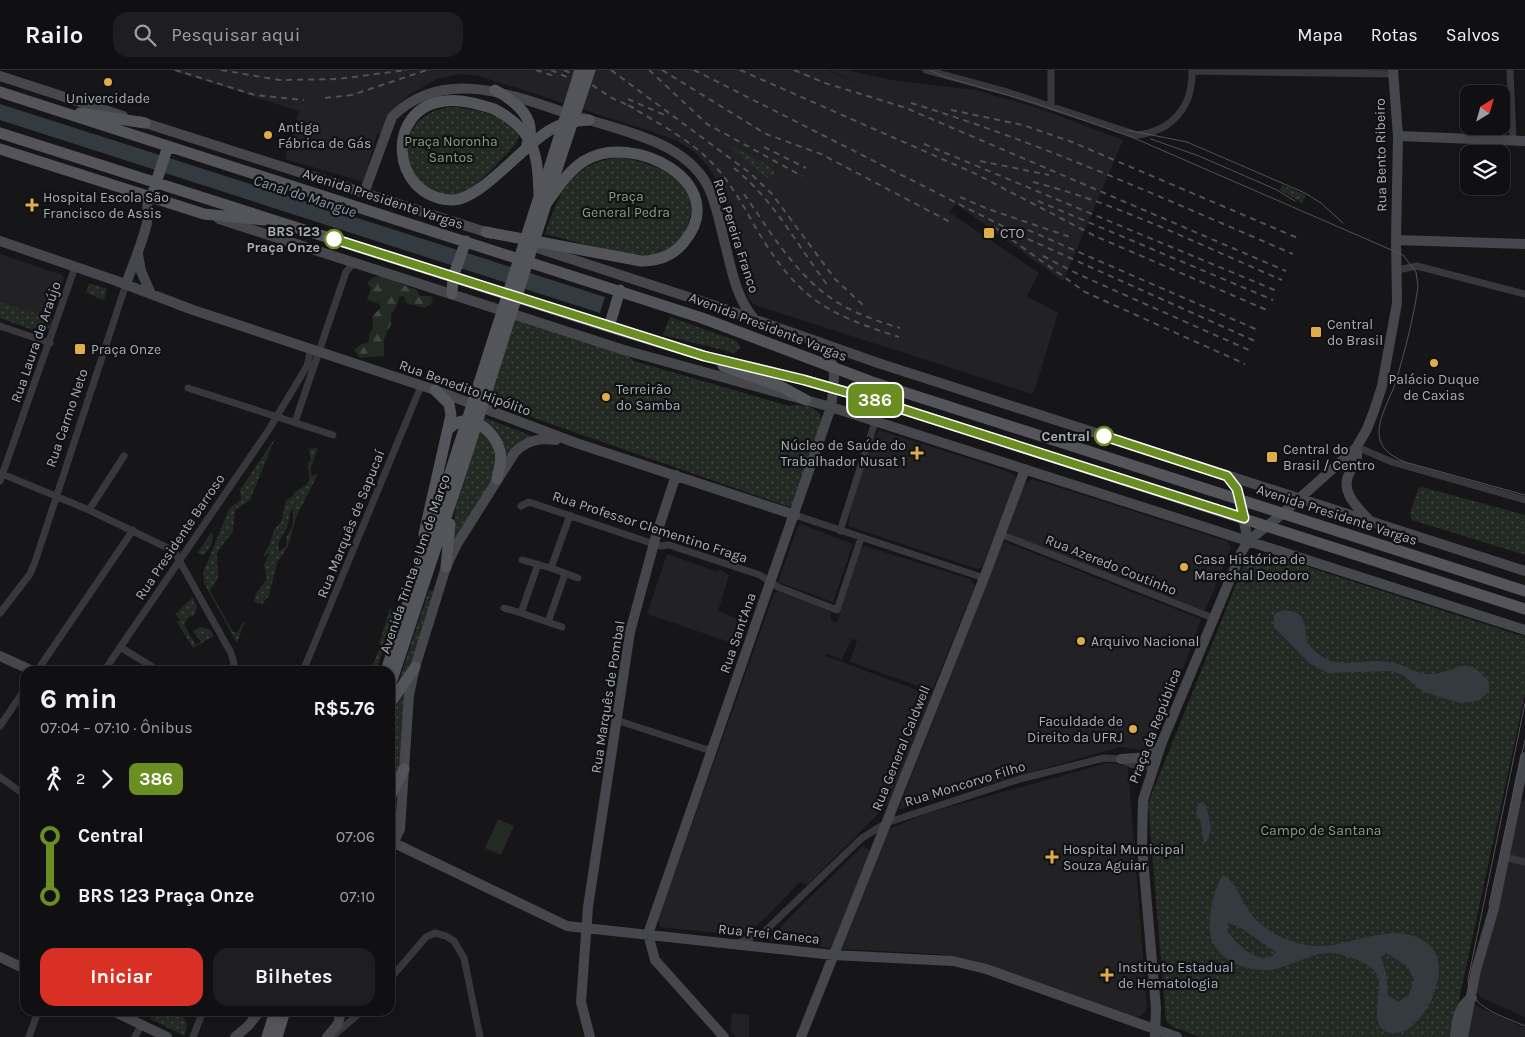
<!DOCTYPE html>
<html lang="pt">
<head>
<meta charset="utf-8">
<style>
	body { margin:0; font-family:Karla,sans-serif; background:#1e1e20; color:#f1f3f6; height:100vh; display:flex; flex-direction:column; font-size:19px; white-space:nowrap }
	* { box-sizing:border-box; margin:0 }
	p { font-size:16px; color:#9c9d9f }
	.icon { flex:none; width:28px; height:28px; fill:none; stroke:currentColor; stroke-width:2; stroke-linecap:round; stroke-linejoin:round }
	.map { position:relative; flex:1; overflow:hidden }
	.panel { position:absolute; left:20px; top:596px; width:375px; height:350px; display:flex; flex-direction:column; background:#101012; border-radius:15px; box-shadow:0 2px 8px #0003,0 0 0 1px #303032 }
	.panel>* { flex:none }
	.badge { padding:0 10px; border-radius:8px; font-size:18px; line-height:32px }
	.needle { width:32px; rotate:37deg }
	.controls { position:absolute; left:1460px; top:15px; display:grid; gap:10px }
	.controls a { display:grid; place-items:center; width:50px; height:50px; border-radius:10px; background:#101012; box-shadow:0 2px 8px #0003,0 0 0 1px #303032; font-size:25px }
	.map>.badge { position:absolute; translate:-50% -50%; box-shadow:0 0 0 2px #fff }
	.legs { display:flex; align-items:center; gap:8px; height:55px; padding:0 20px; font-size:16px }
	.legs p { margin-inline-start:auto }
	.summary { display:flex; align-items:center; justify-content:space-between; height:85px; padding:0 20px }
	h1 { font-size:28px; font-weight:700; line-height:38px }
	.primary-button { display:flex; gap:10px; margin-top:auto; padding:10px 20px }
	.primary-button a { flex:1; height:58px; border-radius:15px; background:#d93025; color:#fff; font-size:20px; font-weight:700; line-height:58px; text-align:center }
	.primary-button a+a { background:#1e1e20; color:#f1f3f6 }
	ul { padding:0 20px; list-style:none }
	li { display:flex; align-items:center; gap:18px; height:60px; font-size:19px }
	li i { display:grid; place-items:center; width:8px; height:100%; margin:0 6px; background:currentColor }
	li i::after { content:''; width:12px; height:12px; margin:-6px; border:4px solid; border-radius:50%; background:#101012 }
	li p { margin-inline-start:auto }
	li:first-child i { background:linear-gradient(#0000 50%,currentColor 0) }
	li:last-child i { background:linear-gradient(currentColor 50%,#0000 0) }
	header { display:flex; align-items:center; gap:30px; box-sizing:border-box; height:70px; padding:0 25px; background:#101012; border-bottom:1px solid #303032 }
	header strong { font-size:24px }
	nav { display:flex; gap:28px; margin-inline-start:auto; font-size:18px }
	.search { width:350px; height:45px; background:#1e1e20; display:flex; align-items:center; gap:12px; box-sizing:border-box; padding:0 18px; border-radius:15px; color:#9c9d9f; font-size:19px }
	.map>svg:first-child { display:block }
	.built { fill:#222225 }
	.grass { fill:url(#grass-dots); fill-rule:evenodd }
	.forest { fill:url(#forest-firs) }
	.garden { fill:#232a24 }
	.water { fill:#333b41; fill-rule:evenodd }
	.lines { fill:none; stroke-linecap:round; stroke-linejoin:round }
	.street { stroke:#38383c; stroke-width:7 }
	.secondary { stroke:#46474c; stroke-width:10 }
	.primary { stroke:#54555b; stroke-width:11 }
	.tram { stroke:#515257; stroke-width:1 }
	.rail { stroke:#515257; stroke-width:2; stroke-dasharray:6 5; stroke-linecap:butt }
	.primary-bridge { stroke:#54555b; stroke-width:11 }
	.line-1-casing { stroke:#fff; stroke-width:11 }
	.line-1 { stroke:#6b8e23; stroke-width:8 }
	.poi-dot { fill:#deac48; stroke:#111113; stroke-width:2 }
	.stop-1-dot { fill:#fff; stroke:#6b8e23; stroke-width:2.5 }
	.labels { text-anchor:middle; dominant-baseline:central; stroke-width:4.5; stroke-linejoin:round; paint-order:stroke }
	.poi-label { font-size:14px; fill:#aaaeb6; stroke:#111113; text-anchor:start }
	.park-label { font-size:14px; fill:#839f85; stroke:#111113 }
	.street-label { font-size:14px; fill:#aaaeb6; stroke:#111113 }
	.stop-label { font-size:14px; font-weight:bold; fill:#aaaeb6; stroke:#111113; text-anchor:end }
	.water-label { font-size:15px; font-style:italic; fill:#859aad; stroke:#111113 }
</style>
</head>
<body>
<header>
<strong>Railo</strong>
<div class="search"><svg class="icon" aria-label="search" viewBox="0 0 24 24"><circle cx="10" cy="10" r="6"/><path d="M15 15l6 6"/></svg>Pesquisar aqui</div>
<nav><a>Mapa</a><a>Rotas</a><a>Salvos</a></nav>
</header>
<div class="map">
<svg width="1525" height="967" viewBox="0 0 1525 967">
	<defs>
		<pattern id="grass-dots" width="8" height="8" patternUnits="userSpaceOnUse" patternTransform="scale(1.25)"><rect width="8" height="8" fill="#232a24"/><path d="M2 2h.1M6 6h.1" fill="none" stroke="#404642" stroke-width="1.8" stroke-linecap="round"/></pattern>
		<pattern id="forest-firs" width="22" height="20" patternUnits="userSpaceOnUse" patternTransform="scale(1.25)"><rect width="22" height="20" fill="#232a24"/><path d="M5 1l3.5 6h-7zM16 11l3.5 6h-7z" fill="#404642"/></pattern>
	</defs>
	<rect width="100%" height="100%" fill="#161618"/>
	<path class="built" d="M 170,0 L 828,0 L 886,27 L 830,0 L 846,0 L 891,10 L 975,20 L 1041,39 L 1123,70 L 1063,211 L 956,134 L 949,142 L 1039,203 L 1027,226 L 1058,243 L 1035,319 L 1033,323 L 1029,323 L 761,237 L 752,233 L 747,224 L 728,153 L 731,148 L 720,115 L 706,94 L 695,82 L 679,72 L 653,62 L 479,6 L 460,4 L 437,9 L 410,24 L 395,37 L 388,47 L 382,65 L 377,64 L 363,112 L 285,89 L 299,41 Z
		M 0,184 L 62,205 L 64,209 L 51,249 L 0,232 Z
		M 879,360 L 1004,400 L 1015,406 L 1016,411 L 982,497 L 977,499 L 848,456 L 852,435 L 873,370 Z
		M 1032,409 L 1227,471 L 1231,478 L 1206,539 L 1203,540 L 1010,465 L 1007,461 L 1025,414 Z
		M 801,454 L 853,474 L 833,532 L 778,512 L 798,456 Z
		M 1005,472 L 1201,549 L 1187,589 L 1149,681 L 1120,677 L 898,740 L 1002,474 Z
		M 865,476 L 970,509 L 975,516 L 932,621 L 850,592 L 857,570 L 852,569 L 842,589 L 827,584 L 826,586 L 931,625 L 890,732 L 807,815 L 801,811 L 766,847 L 748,862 L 737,865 L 660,857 L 658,850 L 774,523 L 777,521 L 828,540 L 831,544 L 831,550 L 837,552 L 861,480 Z
		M 667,484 L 718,502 L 719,499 L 729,505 L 718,541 L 746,552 L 738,575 L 647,544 Z
		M 1107,693 L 1126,695 L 1128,699 L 1147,936 L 1146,941 L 1141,946 L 1135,947 L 963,888 L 937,884 L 842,879 L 889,759 L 928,743 Z
		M 1521,730 L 1525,731 L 1525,789 L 1509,785 Z
		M 863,776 L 870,780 L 831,878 L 771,870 L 770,868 L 793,844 Z
		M 1506,791 L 1525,795 L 1525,947 L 1482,928 L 1476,922 L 1504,794 Z
		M 1474,935 L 1525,958 L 1525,967 L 1467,967 Z
		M 732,943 L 749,945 L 749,967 L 736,967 L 730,961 Z"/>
	<path class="grass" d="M 454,37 C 479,40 502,44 519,65 L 516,74 C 503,87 475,121 459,124 C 405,136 380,42 454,37 Z
		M 732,76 L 771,97 L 775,104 L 767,108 L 731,78 Z
		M 618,87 C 652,92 704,110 688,154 C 684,166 676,178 664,183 C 642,192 571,170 545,164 C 560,121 570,95 618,87 Z
		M 1282,115 L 1306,125 L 1302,133 L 1280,120 Z
		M 89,213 L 107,219 L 104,230 L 86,223 Z
		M 0,232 L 52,249 L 49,259 L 41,263 L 0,248 Z
		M 670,247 L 737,271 L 741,278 L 734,283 L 663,265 Z
		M 514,249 L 623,283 L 634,291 L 789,336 C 798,333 815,336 821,345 L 821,351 L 792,435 L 789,437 L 488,332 Z
		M 483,347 L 532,366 L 521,371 L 506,388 L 482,351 Z
		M 479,360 C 488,368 495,377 497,389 C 499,412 464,456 451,476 L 456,434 Z
		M 275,368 L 250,430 L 235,440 L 233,461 L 217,483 L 218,508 L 210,521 L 233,562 L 238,562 L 241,555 L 245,551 L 237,573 L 204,513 L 203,503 L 229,439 L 241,430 L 240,420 Z
		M 316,378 L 318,379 L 311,396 L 311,406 L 318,404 L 296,447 L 288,476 L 277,493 L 269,526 L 262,534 L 254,532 L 256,523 L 267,509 L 264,495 L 269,485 L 267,484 L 265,488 L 264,484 L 269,476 L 274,460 L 281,452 L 286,430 L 292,427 C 295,418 305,419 309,410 C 311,403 306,397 309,390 L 311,394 L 309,379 ZM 293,439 L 293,454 L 287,466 L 286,477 L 279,481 C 276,468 286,465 288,454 C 290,448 288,444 293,439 Z
		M 1422,417 L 1525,445 L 1525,485 L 1412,450 L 1410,444 L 1418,419 Z
		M 212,462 C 215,469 209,481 203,485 L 197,483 Z
		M 1258,484 L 1268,484 L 1525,567 L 1525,624 L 1451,967 L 1200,967 L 1173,957 L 1166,951 L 1148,733 L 1245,492 Z
		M 429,520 L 433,521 L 412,590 L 397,616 Z
		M 193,527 L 197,537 L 194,546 L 188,547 L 184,554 C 185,556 195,574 196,575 L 201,572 L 193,561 L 200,557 L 209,559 L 214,566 L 193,578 L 177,552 L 180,549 L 175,544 Z
		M 390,539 L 396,541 L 376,601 L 370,601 L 381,575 L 379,574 Z
		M 405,621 L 400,696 L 390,719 L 390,646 Z
		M 153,941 L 184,941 L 183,946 L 187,954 L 185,966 L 150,949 Z"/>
	<path class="forest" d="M 384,206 C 396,210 406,218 416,219 L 420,226 L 431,226 L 433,229 L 431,234 L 424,238 L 406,233 L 404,226 L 399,227 L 396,238 L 391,244 L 391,254 L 384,269 L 384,286 L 360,288 L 354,280 L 360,275 L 369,272 L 369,264 L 373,258 L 372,247 L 381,237 L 379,234 L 367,229 L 371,218 L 367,213 L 374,207 Z"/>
	<path class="garden" d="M 498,749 L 514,756 L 501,785 L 485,778 Z"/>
	<path class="water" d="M 0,34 L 605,227 L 600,243 L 0,50 Z
		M 1284,540 C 1308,542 1304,554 1307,572 C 1334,608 1360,585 1395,593 C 1406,596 1417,604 1428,604 C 1456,605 1464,580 1489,612 L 1489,622 L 1478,631 L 1460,633 L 1424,622 L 1404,606 L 1393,601 L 1328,603 L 1309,593 L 1274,557 L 1274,544 Z
		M 1201,732 L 1206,735 L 1211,758 L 1207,771 L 1204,773 L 1200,749 L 1196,744 L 1198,734 Z
		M 1223,805 C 1236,812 1240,827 1247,838 C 1256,853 1272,864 1288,870 C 1300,874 1312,877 1325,876 C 1358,873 1397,851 1427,873 C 1457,894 1424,962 1396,963 C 1365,966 1383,920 1378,907 C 1374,897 1364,892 1355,889 C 1345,886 1336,882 1326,883 C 1308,885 1293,895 1275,899 C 1249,904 1211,890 1210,859 C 1209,843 1214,817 1223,805 ZM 1228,853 L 1239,857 L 1276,882 C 1261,900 1236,873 1227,861 ZM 1386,883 L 1407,896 L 1414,910 L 1409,925 L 1398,932 L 1388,925 L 1386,903 L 1381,887 Z"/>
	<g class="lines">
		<path class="street" d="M 926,0 L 1007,22 L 1137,65 C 1173,61 1193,36 1192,0
			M 1051,0 L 1051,35
			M 1510,0 L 1513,70
			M 1192,1 L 1393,4
			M 1397,200 L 1417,196 L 1525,224
			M 0,256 L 50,273
			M 188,318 L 333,365
			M 295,352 L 346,202 L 351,196 L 359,193
			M 1357,377 L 1392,392 L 1525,430
			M 0,403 L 89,440 L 174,481 L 231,583 L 234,594 L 230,601
			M 0,411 L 75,197
			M 521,436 L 529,432 L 660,476 L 669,475 L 760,505 L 778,517 L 837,540 L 861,468
			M 89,440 L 124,386
			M 570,445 L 551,498 L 578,508
			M 795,445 L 984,508
			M 840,461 L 875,352
			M 1000,464 L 1213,548
			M 522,490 L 551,498
			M 504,538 L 521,543 L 538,494
			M 0,543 L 30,504 L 35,492 L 126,214
			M 521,543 L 562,557
			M 548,552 L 565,504
			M 120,577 L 159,601
			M 37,601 L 133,460
			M 104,601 L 268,361 L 307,296 L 311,279
			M 303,601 L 421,316
			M 616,650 L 705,679 L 713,679
			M 0,656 L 25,619
			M 0,707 L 25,725
			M 1505,787 L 1525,792
			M 736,874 L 765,861 L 862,768 L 886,753 L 1020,709 L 1104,688 L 1121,689 L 1130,694 L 1154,698
			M 390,909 L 426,867 L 435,863 L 446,866 L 454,871 L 464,888 L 480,967
			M 29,967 L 38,941
			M 135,967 L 141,955
			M 193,967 L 203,941
			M 332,967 L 362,941"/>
		<path class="secondary" d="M 0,6 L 123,46
			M 583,48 C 628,63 691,73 711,123 C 718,142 722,163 727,182 C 733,207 738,229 754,249
			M 139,51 L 492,164
			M 1398,66 L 1525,71
			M 364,123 L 392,47 C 439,0 502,21 560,41
			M 219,149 L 624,280 L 831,337 L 1525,560
			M 1396,170 L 1525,174
			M 0,171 L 114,210 L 193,240 L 435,320 L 576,373 L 795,445
			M 525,174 L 719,237 L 878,293 L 1525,501
			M 138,184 L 141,201 L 151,224
			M 126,214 C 133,194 142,174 147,153 C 149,143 146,136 148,126
			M 1356,378 C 1359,388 1356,391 1351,400 C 1338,420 1356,436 1369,450
			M 1228,406 L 1237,419 L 1248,471
			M 0,586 L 33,601
			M 1121,689 L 1148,687 L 1160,676
			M 390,771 L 567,856 L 833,885 L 953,891 L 986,899 L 1177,967
			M 390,781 L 400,759 L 409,625 L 415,597 L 446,497 L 457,474 L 515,382 C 528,370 539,368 556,370
			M 0,887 L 25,899
			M 113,941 L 167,967
			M 235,967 L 248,956 L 260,941
			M 327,967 L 338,954 L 341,941
			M 590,967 L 581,932 L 588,837 L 630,562 L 656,466 L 676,405
			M 724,967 L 655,890 L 648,864 L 831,337 C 834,314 839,292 821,274
			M 801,967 L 984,508 L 1025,399
			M 1155,967 L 1156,938 L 1142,777 L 1143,730 L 1162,672 L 1241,483 L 1248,471 L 1282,444 L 1356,378 L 1367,359 L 1375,338 L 1382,316 L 1397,233 L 1396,170 L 1398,66 L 1393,0
			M 1455,967 C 1457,952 1457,936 1472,928
			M 1463,967 L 1476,900 L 1494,838 L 1525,687"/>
		<path class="primary" d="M 495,20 C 515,31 539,49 527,74
			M 0,22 L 702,248 L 872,312 L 1525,521
			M 494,39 C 478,34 461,29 445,31 C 385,37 389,126 451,130 C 480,132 524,73 552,59 C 564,52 576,51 589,50
			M 80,43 L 145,53
			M 0,63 L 609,257 L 704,286 L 804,310 L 867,328 L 1525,539
			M 0,79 L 204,144 L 264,150
			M 154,119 L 168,76
			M 540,125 L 550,96
			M 549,125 L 557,99
			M 486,162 L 641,191 C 658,191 673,186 684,172 C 733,114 633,60 584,91 C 568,101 557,119 546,134
			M 452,224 L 453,207 L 466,171
			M 609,257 L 620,220
			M 723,296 L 782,317 L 806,330
			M 450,358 C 467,340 492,358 499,378 C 503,388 499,399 497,409
			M 424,464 L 451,345 L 449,334 L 435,320
			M 446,497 L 450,454
			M 386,601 L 458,378
			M 390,616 L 468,381
			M 390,634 L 415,597
			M 390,727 L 404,699
			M 267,967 L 275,941
			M 277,967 L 285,941"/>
		<path class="tram" d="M 929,0 L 945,7 L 1035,33 L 1134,68 L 1403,185 L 1416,202 L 1418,216 C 1414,247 1405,280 1396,311 C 1391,328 1375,351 1380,370 C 1384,382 1394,387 1405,392 L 1525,425
			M 1127,60 L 1187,72 L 1305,123 L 1321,133 L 1343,153
			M 1151,69 L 1199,86 L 1277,120 L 1295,131
			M 1525,633 L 1468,910 C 1469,938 1503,946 1525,956
			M 1489,835 L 1525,670"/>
		<path class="rail" d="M 175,0 L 255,25 L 304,30
			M 221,0 L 279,10 L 338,9 L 407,0
			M 536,0 L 557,7
			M 551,0 L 569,8
			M 564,0 L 589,12
			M 611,0 L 750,103 L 772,124 L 835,209 L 863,235
			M 649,0 L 707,54 L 802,106
			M 662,0 L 766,64 L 821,84 L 952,153
			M 694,0 L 1030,170 L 1255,271
			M 740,0 L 974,103 L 1095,166 L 1269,241
			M 794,0 L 825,13 L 906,38 L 1286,201
			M 583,9 L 612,28 L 634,38
			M 325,28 L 352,25 L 427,0
			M 628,29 L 667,46
			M 911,33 C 1042,73 1167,130 1293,184
			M 628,35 C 657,53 690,69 713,94 C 731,113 744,137 757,160 C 798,228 824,243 899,267
			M 951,40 L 1023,55 L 1072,72 L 1300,169
			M 924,74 L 1277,221
			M 764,77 L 806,98
			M 980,91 L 1049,105
			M 734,98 C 775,131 798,177 829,217
			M 1033,112 C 1117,133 1202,176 1282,210
			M 744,124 C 771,163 798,209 840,234 C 859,245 880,252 900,258
			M 960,127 L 988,139 L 1073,168
			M 1038,131 L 1273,230
			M 994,157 L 1085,222 L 1245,294
			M 1028,160 L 1260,261
			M 1043,186 L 1080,205 L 1251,281"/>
		<path class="primary-bridge" d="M 550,96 L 580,0
			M 557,99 L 590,0
			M 458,378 L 539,127 C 538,84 535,60 494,39
			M 468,381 L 546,134"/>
	</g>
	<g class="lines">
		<defs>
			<path id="line-1" d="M 334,169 L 704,286 L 804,310 L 867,328 L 1244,448 L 1237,419 L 1227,406 L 1104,366"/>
		</defs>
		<use href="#line-1" class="line-1-casing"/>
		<use href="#line-1" class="line-1"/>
	</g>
	<g class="poi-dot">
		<circle cx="108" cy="12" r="5"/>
		<circle cx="268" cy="65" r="5"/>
		<path d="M29.5 127.5h5v5h5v5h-5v5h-5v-5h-5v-5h5z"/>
		<rect x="983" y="157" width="12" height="12" rx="2.5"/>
		<rect x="1310" y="256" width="12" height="12" rx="2.5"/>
		<rect x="74" y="273" width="12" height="12" rx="2.5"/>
		<circle cx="1434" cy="293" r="5"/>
		<circle cx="606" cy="327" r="5"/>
		<path d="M914.5 375.5h5v5h5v5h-5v5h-5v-5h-5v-5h5z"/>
		<rect x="1266" y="381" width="12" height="12" rx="2.5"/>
		<circle cx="1184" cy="497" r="5"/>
		<circle cx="1081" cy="571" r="5"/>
		<circle cx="1133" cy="659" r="5"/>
		<path d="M1049.5 779.5h5v5h5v5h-5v5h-5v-5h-5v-5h5z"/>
		<path d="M1104.5 897.5h5v5h5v5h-5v5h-5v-5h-5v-5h5z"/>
	</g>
	<g class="stop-1-dot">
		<circle cx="334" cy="169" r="9"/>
		<circle cx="1104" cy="366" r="9"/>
	</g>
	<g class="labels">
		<g class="poi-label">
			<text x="108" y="28" text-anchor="middle">Univercidade</text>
			<text x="278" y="57">Antiga<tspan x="278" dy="16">Fábrica de Gás</tspan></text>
			<text x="43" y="127">Hospital Escola São<tspan x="43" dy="16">Francisco de Assis</tspan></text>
			<text x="1000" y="163">CTO</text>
			<text x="1327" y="254">Central<tspan x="1327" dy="16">do Brasil</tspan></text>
			<text x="91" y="279">Praça Onze</text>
			<text x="1434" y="309" text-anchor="middle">Palácio Duque<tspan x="1434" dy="16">de Caxias</tspan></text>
			<text x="616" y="319">Terreirão<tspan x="616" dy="16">do Samba</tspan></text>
			<text x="906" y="375" text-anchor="end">Núcleo de Saúde do<tspan x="906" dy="16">Trabalhador Nusat 1</tspan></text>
			<text x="1283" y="379">Central do<tspan x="1283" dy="16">Brasil / Centro</tspan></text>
			<text x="1194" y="489">Casa Histórica de<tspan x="1194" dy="16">Marechal Deodoro</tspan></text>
			<text x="1091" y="571">Arquivo Nacional</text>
			<text x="1123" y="651" text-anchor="end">Faculdade de<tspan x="1123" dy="16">Direito da UFRJ</tspan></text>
			<text x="1063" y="779">Hospital Municipal<tspan x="1063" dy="16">Souza Aguiar</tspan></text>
			<text x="1118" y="897">Instituto Estadual<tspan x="1118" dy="16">de Hematologia</tspan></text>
		</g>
		<g class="park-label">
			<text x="451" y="71">Praça Noronha<tspan x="451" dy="16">Santos</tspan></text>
			<text x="626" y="126">Praça<tspan x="626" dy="16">General Pedra</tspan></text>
			<text x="1321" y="760">Campo de Santana</text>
		</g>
		<g class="street-label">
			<text transform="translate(1381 85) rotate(-91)">Rua Bento Ribeiro</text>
			<text transform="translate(383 129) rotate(18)">Avenida Presidente Vargas</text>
			<text transform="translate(736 166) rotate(72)">Rua Pereira Franco</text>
			<text transform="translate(768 257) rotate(21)">Avenida Presidente Vargas</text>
			<text transform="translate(36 272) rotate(-71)">Rua Laura de Araújo</text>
			<text transform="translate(465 318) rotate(20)">Rua Benedito Hipólito</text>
			<text transform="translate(67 348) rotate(-71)">Rua Carmo Neto</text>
			<text transform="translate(1337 445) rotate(18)">Avenida Presidente Vargas</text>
			<text transform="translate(351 454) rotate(-68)">Rua Marquês de Sapucaí</text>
			<text transform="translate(650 457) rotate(18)">Rua Professor Clementino Fraga</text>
			<text transform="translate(180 467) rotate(-56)">Rua Presidente Barroso</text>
			<text transform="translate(415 494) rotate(-71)">Avenida Trinta e Um de Março</text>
			<text transform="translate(1111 495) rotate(22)">Rua Azeredo Coutinho</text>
			<text transform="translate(738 563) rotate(-71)">Rua Sant'Ana</text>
			<text transform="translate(608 627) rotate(-81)">Rua Marquês de Pombal</text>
			<text transform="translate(1155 656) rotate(-69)">Praça da República</text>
			<text transform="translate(901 678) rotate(-68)">Rua General Caldwell</text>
			<text transform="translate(965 714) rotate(-17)">Rua Moncorvo Filho</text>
			<text transform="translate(769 864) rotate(6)">Rua Frei Caneca</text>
		</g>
		<g class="stop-label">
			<text x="320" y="161">BRS 123<tspan x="320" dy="16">Praça Onze</tspan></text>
			<text x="1090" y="366">Central</text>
		</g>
		<g class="water-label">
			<text transform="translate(305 126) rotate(18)">Canal do Mangue</text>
		</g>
	</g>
</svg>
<div class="controls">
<a><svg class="needle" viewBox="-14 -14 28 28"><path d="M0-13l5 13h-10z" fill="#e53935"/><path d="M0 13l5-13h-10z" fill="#9c9d9f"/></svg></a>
<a><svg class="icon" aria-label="layers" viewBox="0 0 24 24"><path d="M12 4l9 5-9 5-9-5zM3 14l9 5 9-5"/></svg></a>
</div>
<b class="badge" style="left:875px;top:330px;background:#6b8e23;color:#fff">386</b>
<section class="panel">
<div class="summary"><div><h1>6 min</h1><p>07:04 – 07:10 · Ônibus</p></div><b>R$5.76</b></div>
<div class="legs"><svg class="icon" aria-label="walk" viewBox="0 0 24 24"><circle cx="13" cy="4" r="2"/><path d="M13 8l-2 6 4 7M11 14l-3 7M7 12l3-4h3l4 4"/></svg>2<svg class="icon" aria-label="forward" viewBox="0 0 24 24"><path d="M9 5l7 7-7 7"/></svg><b class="badge" style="background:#6b8e23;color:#fff">386</b></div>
<ul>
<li><i style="color:#6b8e23"></i><b>Central</b><p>07:06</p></li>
<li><i style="color:#6b8e23"></i><b>BRS 123 Praça Onze</b><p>07:10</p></li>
</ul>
<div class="primary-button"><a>Iniciar</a><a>Bilhetes</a></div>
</section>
</div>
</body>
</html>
